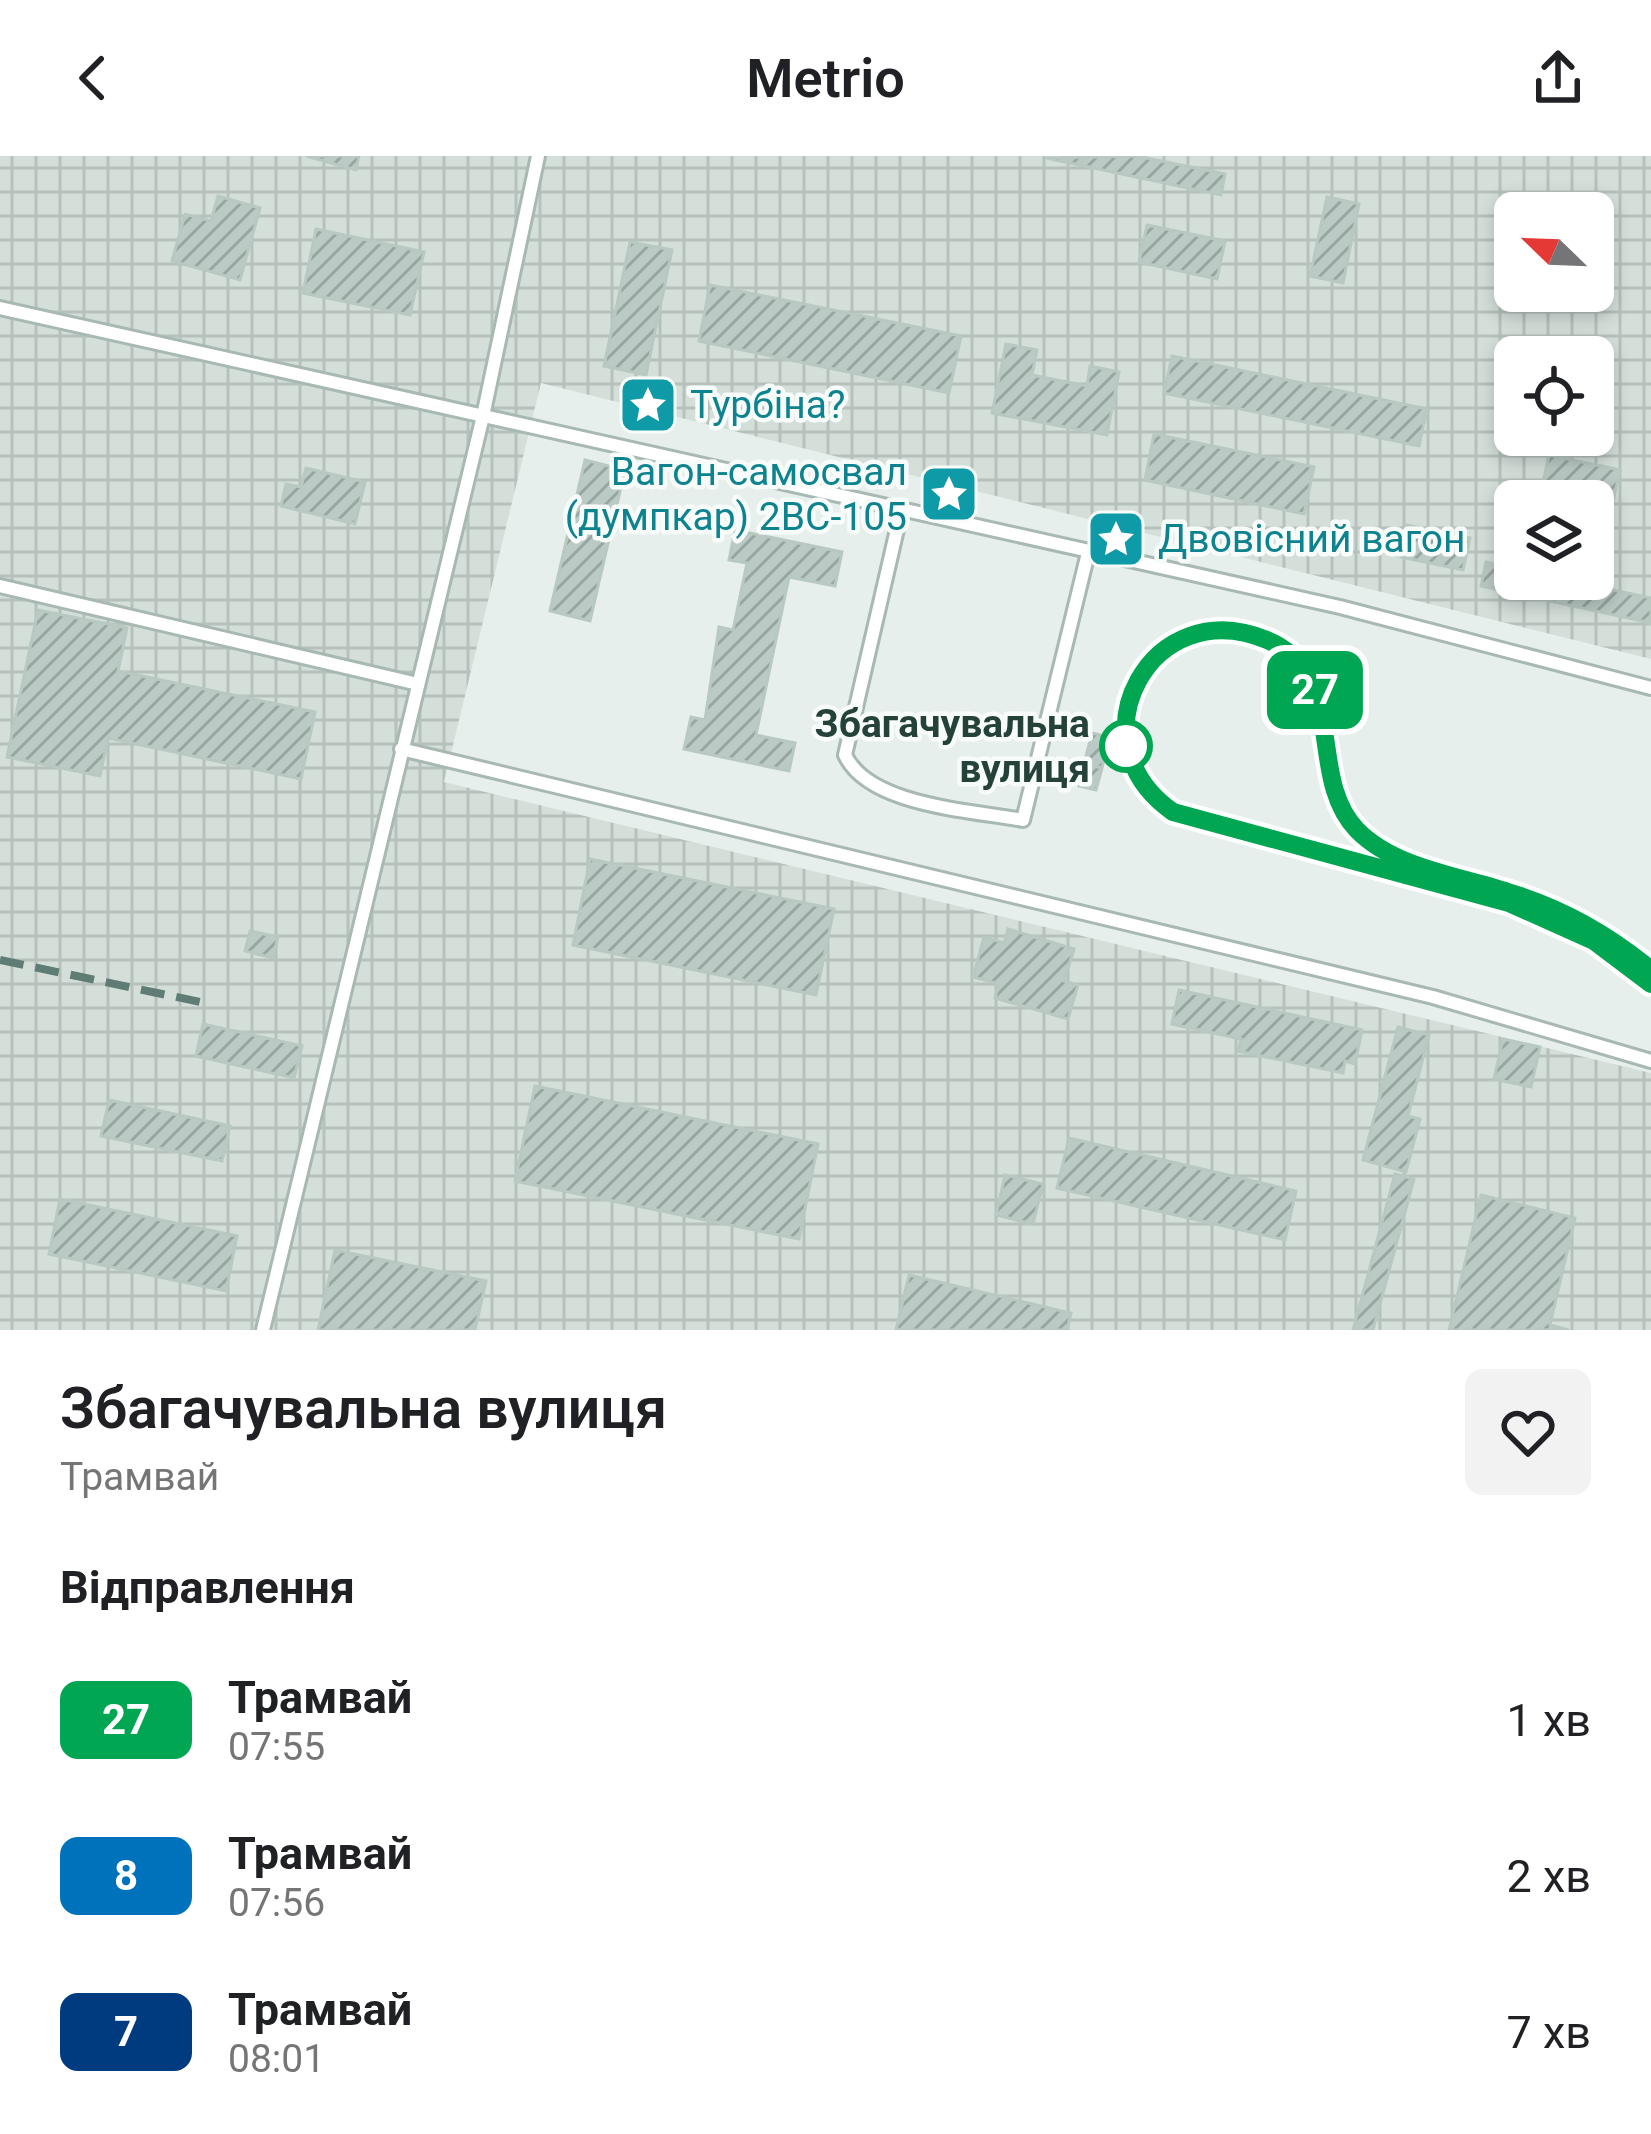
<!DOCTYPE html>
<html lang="uk">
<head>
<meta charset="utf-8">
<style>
	body { margin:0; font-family:Roboto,sans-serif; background:#f2f2f2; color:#202124; height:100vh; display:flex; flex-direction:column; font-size:45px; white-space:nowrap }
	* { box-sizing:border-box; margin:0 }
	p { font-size:39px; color:#757577 }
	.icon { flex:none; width:66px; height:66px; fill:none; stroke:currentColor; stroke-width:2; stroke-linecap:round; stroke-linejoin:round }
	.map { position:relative; height:1174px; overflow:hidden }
	.panel { display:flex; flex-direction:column; background:#fff; flex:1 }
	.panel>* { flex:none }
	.badge { padding:0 24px; border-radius:18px; font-size:42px; line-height:78px }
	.needle { width:78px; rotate:293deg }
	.controls { position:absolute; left:1494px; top:36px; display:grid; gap:24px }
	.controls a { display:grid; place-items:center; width:120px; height:120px; border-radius:18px; background:#fff; box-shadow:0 6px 18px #0003; font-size:60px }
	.map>.badge { position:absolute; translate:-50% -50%; box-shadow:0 0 0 6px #fff }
	h2 { padding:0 60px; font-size:45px; line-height:108px }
	.round { display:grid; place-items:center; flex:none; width:126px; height:126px; border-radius:18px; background:#f2f2f2 }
	.head { display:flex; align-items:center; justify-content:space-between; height:204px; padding:0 60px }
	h1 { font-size:57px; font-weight:600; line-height:90px }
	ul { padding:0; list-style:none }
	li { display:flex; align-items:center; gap:36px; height:156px; padding:0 60px }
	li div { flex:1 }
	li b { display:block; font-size:45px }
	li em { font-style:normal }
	li .badge { min-width:132px; font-weight:700; text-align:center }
	header { display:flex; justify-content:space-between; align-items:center; height:156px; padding:0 60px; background:#fff; font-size:54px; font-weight:600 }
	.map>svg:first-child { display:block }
	.industrial { fill:url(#industrial-grid); fill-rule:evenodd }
	.building { fill:url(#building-hatch); stroke:#b8c9c2; stroke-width:3 }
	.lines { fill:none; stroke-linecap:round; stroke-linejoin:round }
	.lane-casing { stroke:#a8b8b2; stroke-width:18 }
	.lane { stroke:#fff; stroke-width:12 }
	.tram { stroke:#5f7d75; stroke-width:3 }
	.rail { stroke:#5f7d75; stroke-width:8; stroke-dasharray:24 12; stroke-linecap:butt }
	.line-casing { stroke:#fff; stroke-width:27 }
	.line { stroke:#00a651; stroke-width:18 }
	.stop-dot { fill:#fff; stroke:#00a651; stroke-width:6 }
	.labels { text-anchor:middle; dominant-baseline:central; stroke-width:9; stroke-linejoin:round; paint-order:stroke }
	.culture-label { font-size:39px; fill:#0d838f; stroke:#f7fbf9; text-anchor:start }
	.stop-label { font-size:39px; font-weight:bold; fill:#24423a; stroke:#f7fbf9; text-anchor:end }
</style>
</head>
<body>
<header><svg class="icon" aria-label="back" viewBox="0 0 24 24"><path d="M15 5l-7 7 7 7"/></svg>Metrio<svg class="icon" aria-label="share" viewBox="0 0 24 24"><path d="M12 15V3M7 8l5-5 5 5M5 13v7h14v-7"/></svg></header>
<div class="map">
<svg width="1651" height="1174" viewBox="0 0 1651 1174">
	<defs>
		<pattern id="industrial-grid" width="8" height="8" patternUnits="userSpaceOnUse" patternTransform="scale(3)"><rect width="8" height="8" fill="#d4dfda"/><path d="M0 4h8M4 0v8" fill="none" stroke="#b6c1bc"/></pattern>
		<pattern id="building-hatch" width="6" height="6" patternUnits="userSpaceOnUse" patternTransform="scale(3)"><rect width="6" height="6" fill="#bbcac4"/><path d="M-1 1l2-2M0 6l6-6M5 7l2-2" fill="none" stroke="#98a6a0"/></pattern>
	</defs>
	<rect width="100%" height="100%" fill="#e6efeb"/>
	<path class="industrial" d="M 0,0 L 1651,0 L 1651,503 L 541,227 L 444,626 L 1651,917 L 1651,1174 L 0,1174 ZM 1515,57 L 1593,57 L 1593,135 L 1515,135 ZM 1515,201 L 1593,201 L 1593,279 L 1515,279 ZM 1515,345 L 1593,345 L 1593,423 L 1515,423 Z"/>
	<path class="building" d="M 306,0 L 359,0 L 356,14 Z
		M 1137,0 L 1225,18 L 1221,39 L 1046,2 Z
		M 218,40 L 260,52 L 240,124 L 172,105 L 185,58 L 211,65 Z
		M 1327,41 L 1359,48 L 1343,127 L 1310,120 Z
		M 1147,69 L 1225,85 L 1217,123 L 1139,106 Z
		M 316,73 L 424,96 L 410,159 L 303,137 Z
		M 630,86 L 672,94 L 646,219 L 604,210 Z
		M 710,129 L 961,180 L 949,237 L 699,185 Z
		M 1006,188 L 1037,194 L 1032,219 L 1087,230 L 1090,210 L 1119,216 L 1107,279 L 992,257 Z
		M 1172,200 L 1427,253 L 1419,290 L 1164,237 Z
		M 1154,278 L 1314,311 L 1304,358 L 1145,324 Z
		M 1549,299 L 1620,314 L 1605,383 L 1593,381 L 1593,345 L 1539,345 Z
		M 585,304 L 625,314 L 590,465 L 550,455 Z
		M 306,312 L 365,326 L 355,368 L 281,350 L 286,328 L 301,331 Z
		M 1407,369 L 1470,382 L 1463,414 L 1401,401 Z
		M 735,374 L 842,396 L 835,430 L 789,421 L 756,579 L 795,587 L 789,615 L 684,593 L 691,561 L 705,564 L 719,471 L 733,474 L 747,407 L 729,404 Z
		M 1486,406 L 1515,413 L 1515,423 L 1562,423 L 1651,442 L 1651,467 L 1481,430 Z
		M 38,454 L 127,472 L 118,515 L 315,556 L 301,623 L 108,582 L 100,620 L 7,601 Z
		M 1092,577 L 1109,581 L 1102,612 L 1084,608 Z
		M 1084,608 L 1102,612 L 1096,634 L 1079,630 Z
		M 590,703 L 834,753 L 816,839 L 573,789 Z
		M 1008,773 L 1074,793 L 1064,825 L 1078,829 L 1068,863 L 995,842 L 999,828 L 973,821 L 984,781 L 1004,787 Z
		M 250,775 L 278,781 L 273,802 L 245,795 Z
		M 1179,834 L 1362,874 L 1355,908 L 1345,905 L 1343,917 L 1238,895 L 1241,883 L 1172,868 Z
		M 203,868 L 302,890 L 294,922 L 196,900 Z
		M 1398,871 L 1429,879 L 1408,960 L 1420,963 L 1406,1016 L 1363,1004 Z
		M 1503,883 L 1540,891 L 1531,931 L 1494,923 Z
		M 535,930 L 818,988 L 799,1083 L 515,1025 Z
		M 109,944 L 230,970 L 222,1005 L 101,980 Z
		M 1069,982 L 1296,1035 L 1285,1084 L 1057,1032 Z
		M 1395,1018 L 1414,1023 L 1373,1174 L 1353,1174 Z
		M 1005,1019 L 1043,1028 L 1033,1068 L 996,1059 Z
		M 1481,1039 L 1575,1062 L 1550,1169 L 1569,1174 L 1449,1174 Z
		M 60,1043 L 237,1080 L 226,1135 L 49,1098 Z
		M 335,1094 L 486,1125 L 475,1174 L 318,1174 Z
		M 909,1119 L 1071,1157 L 1067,1174 L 896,1174 Z"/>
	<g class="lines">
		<defs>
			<path id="lane" d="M 0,152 L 1340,451 L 1651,532
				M 901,356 L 845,599 C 869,650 970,654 1023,664 L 1088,397
				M 0,430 L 418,528
				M 401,593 L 1433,841 L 1651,905
				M 263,1174 L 483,260 L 538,0"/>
		</defs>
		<use href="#lane" class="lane-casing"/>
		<use href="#lane" class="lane"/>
		<path class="tram" d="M 1651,814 C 1608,778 1561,752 1508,735 C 1459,720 1394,712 1357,674 C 1304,620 1350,519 1267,484 C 1152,435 1070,583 1173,656 L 1509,747 L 1594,785 L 1651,828"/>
		<path class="rail" d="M 0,804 L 205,847"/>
	</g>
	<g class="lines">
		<defs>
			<path id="line" d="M 1651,814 C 1608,778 1561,752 1508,736 C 1459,720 1394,712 1357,674 C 1305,620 1350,519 1267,484 C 1152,435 1070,584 1173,656 L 1509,747 L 1594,785 L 1651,828"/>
		</defs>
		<use href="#line" class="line-casing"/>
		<use href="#line" class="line"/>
	</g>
	<defs>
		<symbol id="sight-square" viewBox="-11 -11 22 22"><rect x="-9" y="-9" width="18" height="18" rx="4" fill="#0f9aa8" stroke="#f7fbf9"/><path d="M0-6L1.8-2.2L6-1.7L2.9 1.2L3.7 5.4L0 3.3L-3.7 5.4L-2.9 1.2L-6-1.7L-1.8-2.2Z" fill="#fff"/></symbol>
	</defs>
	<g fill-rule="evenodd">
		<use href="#sight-square" x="615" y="216" width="66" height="66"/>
		<use href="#sight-square" x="916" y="305" width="66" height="66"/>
		<use href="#sight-square" x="1083" y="350" width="66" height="66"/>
	</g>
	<circle class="stop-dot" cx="1126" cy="590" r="24"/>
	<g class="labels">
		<g class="culture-label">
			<text x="690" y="249">Турбіна?</text>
			<text x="907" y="316" text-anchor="end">Вагон-самосвал<tspan x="907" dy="45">(думпкар) 2ВС-105</tspan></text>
			<text x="1158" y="383">Двовісний вагон</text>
		</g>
		<g class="stop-label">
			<text x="1090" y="568">Збагачувальна<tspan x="1090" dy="45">вулиця</tspan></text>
		</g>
	</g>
</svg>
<div class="controls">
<a><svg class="needle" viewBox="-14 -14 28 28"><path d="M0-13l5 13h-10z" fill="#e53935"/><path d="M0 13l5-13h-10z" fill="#757577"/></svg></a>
<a><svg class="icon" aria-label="locate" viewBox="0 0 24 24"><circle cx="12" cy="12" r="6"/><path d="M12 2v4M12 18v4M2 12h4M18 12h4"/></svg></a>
<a><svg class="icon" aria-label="layers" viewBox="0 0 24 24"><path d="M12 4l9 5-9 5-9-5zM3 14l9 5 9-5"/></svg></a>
</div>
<b class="badge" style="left:1315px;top:534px;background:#00a651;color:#fff">27</b>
</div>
<section class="panel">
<div class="head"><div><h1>Збагачувальна вулиця</h1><p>Трамвай</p></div><a class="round"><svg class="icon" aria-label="heart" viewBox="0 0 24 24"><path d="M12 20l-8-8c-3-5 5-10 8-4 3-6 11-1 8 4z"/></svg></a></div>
<h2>Відправлення</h2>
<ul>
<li><span class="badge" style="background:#00a651;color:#fff">27</span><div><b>Трамвай</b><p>07:55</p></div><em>1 хв</em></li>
<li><span class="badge" style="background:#0072bc;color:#fff">8</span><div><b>Трамвай</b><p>07:56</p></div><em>2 хв</em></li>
<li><span class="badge" style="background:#003b80;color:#fff">7</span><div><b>Трамвай</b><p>08:01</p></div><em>7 хв</em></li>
</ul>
</section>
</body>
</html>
